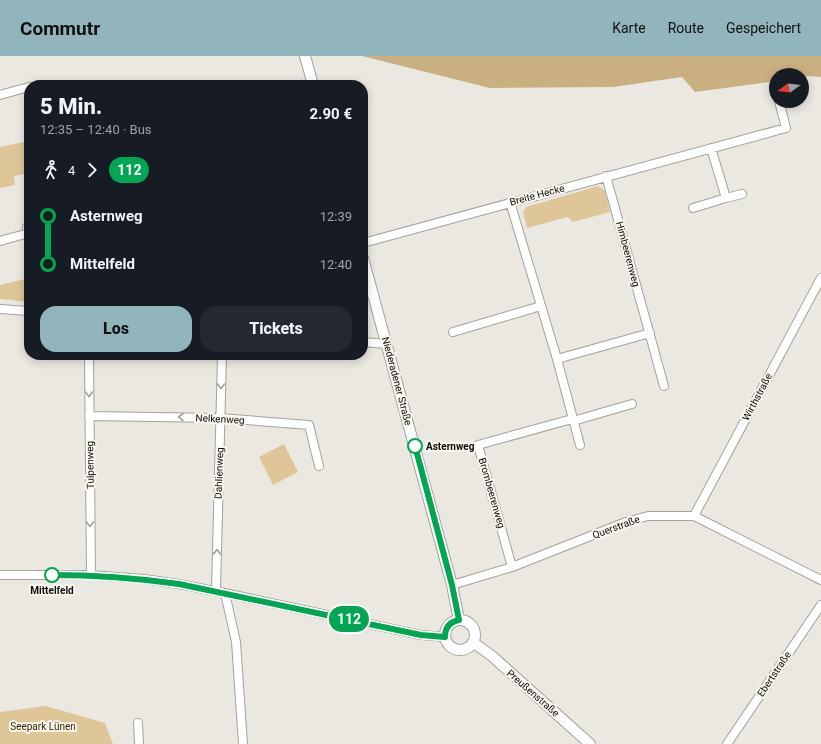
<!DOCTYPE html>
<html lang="de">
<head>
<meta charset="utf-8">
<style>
	body { margin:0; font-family:Roboto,sans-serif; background:#242831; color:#f1f3f6; height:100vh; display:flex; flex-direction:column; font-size:15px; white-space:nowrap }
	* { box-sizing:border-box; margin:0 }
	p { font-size:13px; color:#9ea1a6 }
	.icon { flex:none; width:22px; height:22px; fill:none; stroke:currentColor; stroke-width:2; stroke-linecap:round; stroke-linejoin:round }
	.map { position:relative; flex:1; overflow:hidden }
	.side { position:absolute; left:24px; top:24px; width:344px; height:280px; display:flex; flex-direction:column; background:#171b24; border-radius:16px; box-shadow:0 2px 10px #0003 }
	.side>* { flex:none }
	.badge { padding:0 8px; border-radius:13px; font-size:14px; line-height:26px }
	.needle { width:26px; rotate:255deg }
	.tools { position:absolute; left:769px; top:12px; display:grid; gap:8px }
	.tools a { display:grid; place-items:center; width:40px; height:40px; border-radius:50%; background:#171b24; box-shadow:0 2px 10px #0003; font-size:20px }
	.map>.badge { position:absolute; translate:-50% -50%; box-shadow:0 0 0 2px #fff }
	.legs { display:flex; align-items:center; gap:6px; height:44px; padding:0 16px; font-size:13px }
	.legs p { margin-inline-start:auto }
	.head { display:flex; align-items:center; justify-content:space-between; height:68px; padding:0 16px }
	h1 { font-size:22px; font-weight:800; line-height:30px }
	.button { display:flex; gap:8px; margin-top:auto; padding:8px 16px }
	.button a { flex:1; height:46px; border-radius:16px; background:#92b4bc; color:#111; font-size:16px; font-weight:800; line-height:46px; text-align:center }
	.button a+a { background:#242831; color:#f1f3f6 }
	ul { padding:0 16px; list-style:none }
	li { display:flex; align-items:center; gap:14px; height:48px; font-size:15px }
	li i { display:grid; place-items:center; width:6px; height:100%; margin:0 5px; background:currentColor }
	li i::after { content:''; width:10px; height:10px; margin:-5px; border:3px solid; border-radius:50%; background:#171b24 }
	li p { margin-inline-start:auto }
	li:first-child i { background:linear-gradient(#0000 50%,currentColor 0) }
	li:last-child i { background:linear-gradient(currentColor 50%,#0000 0) }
	header { display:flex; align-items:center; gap:24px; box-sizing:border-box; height:56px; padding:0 20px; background:#92b4bc; color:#111 }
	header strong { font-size:19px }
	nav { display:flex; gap:22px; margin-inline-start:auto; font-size:14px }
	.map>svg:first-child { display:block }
	.green { fill:#dfc699 }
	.forest { fill:#cab080 }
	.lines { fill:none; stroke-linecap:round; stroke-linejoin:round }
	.minor-casing { stroke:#a4a19b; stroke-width:10 }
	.tertiary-casing { stroke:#a4a19b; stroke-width:12 }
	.minor { stroke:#fff; stroke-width:8 }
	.tertiary { stroke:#fff; stroke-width:10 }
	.oneway { stroke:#9e9e9d }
	.line-1-casing { stroke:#fff; stroke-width:9 }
	.line-1 { stroke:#00a651; stroke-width:6 }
	.stop-1-dot { fill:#fff; stroke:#00a651; stroke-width:2 }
	.labels { text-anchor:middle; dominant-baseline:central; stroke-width:4; stroke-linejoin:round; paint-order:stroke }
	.street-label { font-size:10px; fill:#0d0c0a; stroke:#f9f6f0 }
	.stop-label { font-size:10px; font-weight:bold; fill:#0d0c0a; stroke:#f9f6f0; text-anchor:start }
	.park-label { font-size:10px; fill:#392700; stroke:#f9f6f0 }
</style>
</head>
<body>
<header>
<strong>Commutr</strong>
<nav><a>Karte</a><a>Route</a><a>Gespeichert</a></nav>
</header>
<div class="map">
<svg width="821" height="688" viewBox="0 0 821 688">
	<rect width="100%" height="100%" fill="#ebe8e2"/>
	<path class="green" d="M 29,85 L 29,117 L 14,120 L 15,129 L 0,132 L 0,91 Z
		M 598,130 L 605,135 L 610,156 L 573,166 L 568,161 L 527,172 L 523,156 L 526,151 Z
		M 29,222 L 29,246 L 0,243 L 0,229 Z
		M 284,388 L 298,416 L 273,429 L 259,401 Z
		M 46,650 L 105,667 L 113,688 L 0,688 L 0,656 Z"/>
	<path class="forest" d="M 362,0 L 821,0 L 821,21 L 809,20 L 802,21 L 802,19 L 776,19 L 776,25 L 695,36 L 682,21 L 613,31 L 490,32 Z"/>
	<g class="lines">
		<defs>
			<path id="minor" d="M 41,29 L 61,29
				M 0,39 L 29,31
				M 711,92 L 726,142 L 742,138
				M 606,120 L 664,330
				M 510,146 L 557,303 L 580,389
				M 693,152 L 726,142
				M 0,185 L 29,177 L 27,171 L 29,170
				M 363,187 L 786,72 L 779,45
				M 0,253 L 29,255
				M 453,276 L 541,250
				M 363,286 L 387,288
				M 89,299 L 91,519
				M 557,303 L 650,277
				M 89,360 L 220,362 L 309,369 L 319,410
				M 573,365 L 632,348
				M 694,460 L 821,222
				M 512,511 L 478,389 L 572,363
				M 0,519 L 91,519 L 144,523 L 179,528 L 234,539 L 421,579 L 445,581
				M 452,529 L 512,511 L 626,466 L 648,460 L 694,460 L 821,524
				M 216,535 L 222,299
				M 225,537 L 236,586 L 243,688
				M 138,667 L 139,688
				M 727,688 L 821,549"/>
			<path id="tertiary" d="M 305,0 L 313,29
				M 363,202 L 452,529 L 459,564
				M445 579a15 15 0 1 1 30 0a15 15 0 1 1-30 0Z
				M 474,587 L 492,600 L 590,688"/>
		</defs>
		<use href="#minor" class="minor-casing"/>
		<use href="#tertiary" class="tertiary-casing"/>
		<use href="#minor" class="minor"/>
		<use href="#tertiary" class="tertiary"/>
	</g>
	<defs><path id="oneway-chevron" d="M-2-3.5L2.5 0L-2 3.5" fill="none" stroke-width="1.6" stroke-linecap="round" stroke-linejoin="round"/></defs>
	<g class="oneway">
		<use href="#oneway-chevron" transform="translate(221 330) rotate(91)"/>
		<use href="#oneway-chevron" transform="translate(89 338) rotate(90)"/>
		<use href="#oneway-chevron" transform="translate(181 361) rotate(-179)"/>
		<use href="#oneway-chevron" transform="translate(90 468) rotate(89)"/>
		<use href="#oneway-chevron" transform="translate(217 496) rotate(-88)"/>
	</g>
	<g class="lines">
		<defs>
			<path id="line-1" d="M 52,519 C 94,519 136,522 179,528 L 421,579 L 445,581 C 445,572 449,566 459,564 L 452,529 L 415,390"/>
		</defs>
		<use href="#line-1" class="line-1-casing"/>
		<use href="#line-1" class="line-1"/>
	</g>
	<g class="stop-1-dot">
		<circle cx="415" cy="390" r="7"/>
		<circle cx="52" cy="519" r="7"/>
	</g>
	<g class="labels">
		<g class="street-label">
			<text transform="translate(537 139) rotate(-15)">Breite Hecke</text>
			<text transform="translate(628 198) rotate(75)">Himbeerenweg</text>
			<text transform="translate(397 325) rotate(75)">Niederadener Straße</text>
			<text transform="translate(757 341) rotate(-62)">Wirthstraße</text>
			<text transform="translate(220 363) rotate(3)">Nelkenweg</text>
			<text transform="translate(90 409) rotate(-91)">Tulpenweg</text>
			<text transform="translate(219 417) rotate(-88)">Dahlienweg</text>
			<text transform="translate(492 437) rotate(74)">Brombeerenweg</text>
			<text transform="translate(616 471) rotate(-20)">Querstraße</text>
			<text transform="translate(774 618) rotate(-56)">Ebertstraße</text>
			<text transform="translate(533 637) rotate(41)">Preußenstraße</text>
		</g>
		<g class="stop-label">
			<text x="426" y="390">Asternweg</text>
			<text x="52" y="534" text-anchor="middle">Mittelfeld</text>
		</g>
		<g class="park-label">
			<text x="43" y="670">Seepark Lünen</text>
		</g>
	</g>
</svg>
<div class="tools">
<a><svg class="needle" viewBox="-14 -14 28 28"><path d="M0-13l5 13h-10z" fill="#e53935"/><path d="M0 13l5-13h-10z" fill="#9ea1a6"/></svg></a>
</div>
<b class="badge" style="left:349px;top:563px;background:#00a651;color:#fff">112</b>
<section class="side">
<div class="head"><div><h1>5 Min.</h1><p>12:35 – 12:40 · Bus</p></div><b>2.90 €</b></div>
<div class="legs"><svg class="icon" aria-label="walk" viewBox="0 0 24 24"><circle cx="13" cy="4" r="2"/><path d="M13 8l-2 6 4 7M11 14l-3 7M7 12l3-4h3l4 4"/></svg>4<svg class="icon" aria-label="forward" viewBox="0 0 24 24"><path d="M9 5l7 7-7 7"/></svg><b class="badge" style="background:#00a651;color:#fff">112</b></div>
<ul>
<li><i style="color:#00a651"></i><b>Asternweg</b><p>12:39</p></li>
<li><i style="color:#00a651"></i><b>Mittelfeld</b><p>12:40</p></li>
</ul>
<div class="button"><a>Los</a><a>Tickets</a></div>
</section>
</div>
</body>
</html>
